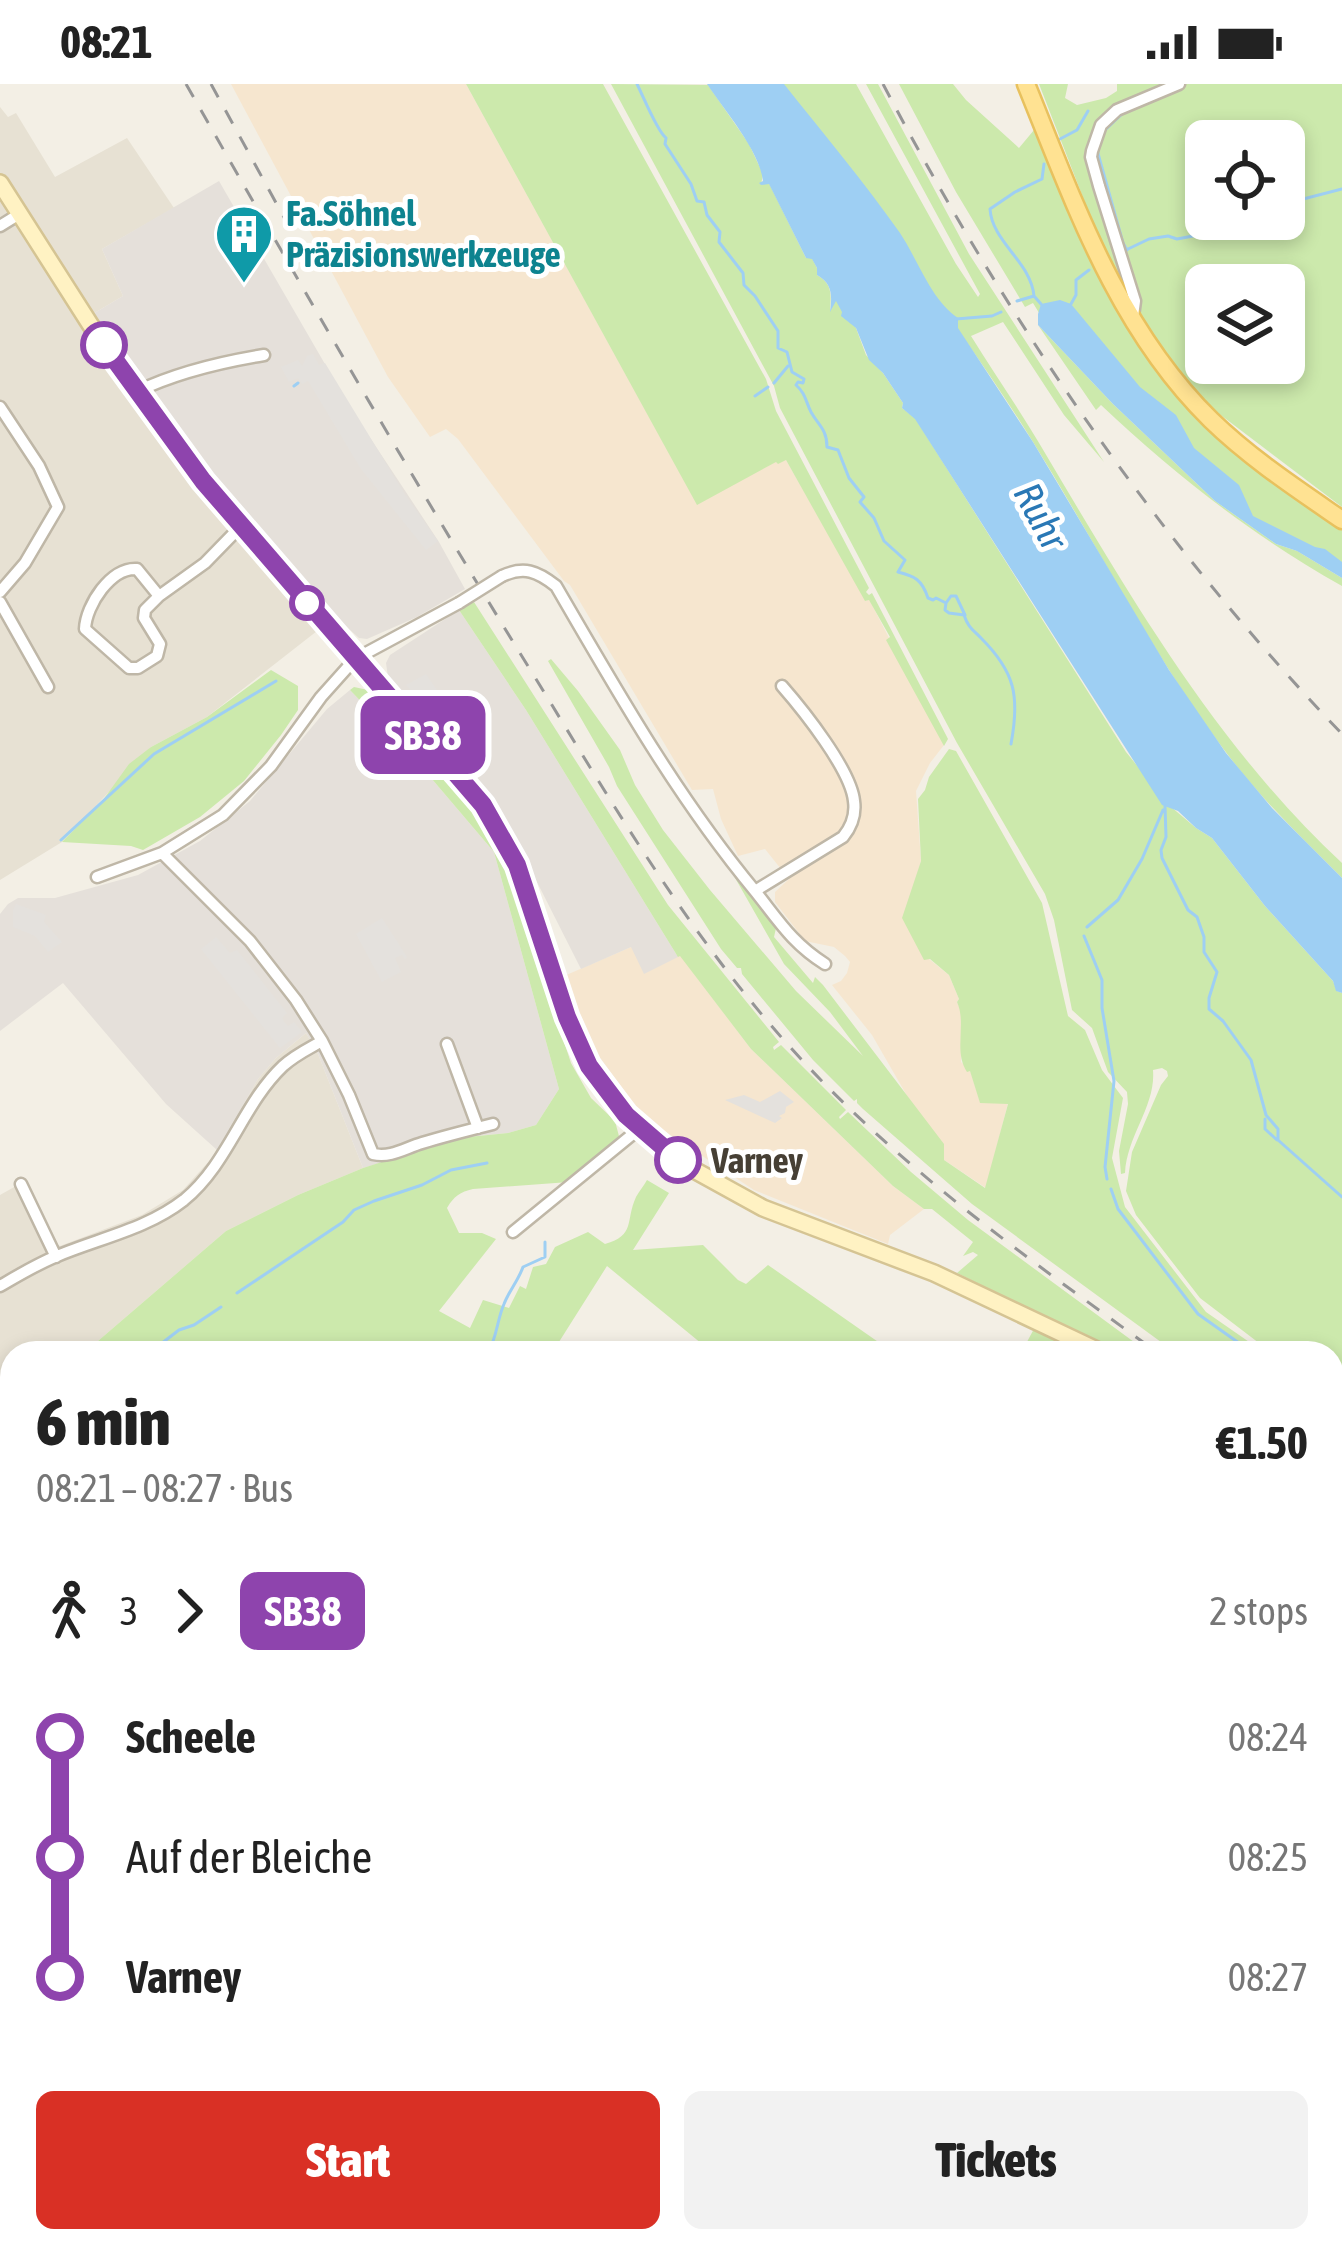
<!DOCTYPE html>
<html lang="en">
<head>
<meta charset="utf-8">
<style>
	body { margin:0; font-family:"Asap Condensed",sans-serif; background:#f2f2f2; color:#222; height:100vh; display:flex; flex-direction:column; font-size:45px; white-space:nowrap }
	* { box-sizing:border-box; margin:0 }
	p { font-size:39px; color:#767676 }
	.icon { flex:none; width:66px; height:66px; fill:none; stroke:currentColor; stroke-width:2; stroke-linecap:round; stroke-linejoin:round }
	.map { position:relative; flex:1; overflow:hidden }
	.side { position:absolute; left:0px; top:1257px; width:1344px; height:912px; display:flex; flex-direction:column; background:#fff; border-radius:36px 36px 0 0; box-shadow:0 6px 18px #0003 }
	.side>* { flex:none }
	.badge { padding:0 24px; border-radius:18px; font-size:42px; line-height:78px }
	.fabs { position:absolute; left:1185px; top:36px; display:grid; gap:24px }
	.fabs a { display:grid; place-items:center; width:120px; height:120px; border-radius:18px; background:#fff; box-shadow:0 6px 18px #0003; font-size:60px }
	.map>.badge { position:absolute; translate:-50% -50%; box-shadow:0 0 0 6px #fff }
	.legs { display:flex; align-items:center; gap:18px; height:132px; padding:0 36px; font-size:39px }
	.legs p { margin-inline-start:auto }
	.headline { display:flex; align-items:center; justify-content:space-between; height:204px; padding:0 36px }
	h1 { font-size:66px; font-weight:800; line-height:90px }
	.button { display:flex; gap:24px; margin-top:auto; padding:24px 36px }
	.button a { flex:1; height:138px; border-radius:18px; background:#d93025; color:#fff; font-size:48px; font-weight:800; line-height:138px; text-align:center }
	.button a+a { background:#f2f2f2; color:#222 }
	ul { padding:0 36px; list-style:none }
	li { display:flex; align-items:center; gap:42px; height:120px; font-size:45px }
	li i { display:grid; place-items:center; width:18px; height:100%; margin:0 15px; background:currentColor }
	li i::after { content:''; width:30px; height:30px; margin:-15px; border:9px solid; border-radius:50%; background:#fff }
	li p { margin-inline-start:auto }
	li:first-child i { background:linear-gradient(#0000 50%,currentColor 0) }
	li:last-child i { background:linear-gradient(currentColor 50%,#0000 0) }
	.status { display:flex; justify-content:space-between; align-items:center; height:84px; padding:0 60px; background:#fff; direction:ltr }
	.status svg { height:33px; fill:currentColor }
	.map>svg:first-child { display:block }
	.residential { fill:#e7e1d3 }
	.commercial { fill:#f6e6cf }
	.industrial { fill:#e5e0da }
	.green { fill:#cce9ac; fill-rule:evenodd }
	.parking { fill:#e4e1dd }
	.water { fill:#9ecff3 }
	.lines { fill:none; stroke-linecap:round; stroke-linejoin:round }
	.stream { stroke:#9ecff3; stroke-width:3 }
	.minor-casing { stroke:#bfb7a7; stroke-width:15 }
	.tertiary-casing { stroke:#bfb7a7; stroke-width:18 }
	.secondary-casing { stroke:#d5c493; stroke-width:20 }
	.primary-casing { stroke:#e8c15e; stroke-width:21 }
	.minor { stroke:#fff; stroke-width:10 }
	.tertiary { stroke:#fff; stroke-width:14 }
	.secondary { stroke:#fff2c3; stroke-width:15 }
	.primary { stroke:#ffe292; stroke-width:16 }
	.rail { stroke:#959595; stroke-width:3; stroke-dasharray:15 15; stroke-linecap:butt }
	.minor-bridge-casing { stroke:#bfb7a7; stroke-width:15; stroke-linecap:butt }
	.minor-bridge { stroke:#fff; stroke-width:10 }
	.line-1-casing { stroke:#fff; stroke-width:27 }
	.line-1 { stroke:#8e44ad; stroke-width:18 }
	.stop-1-dot { fill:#fff; stroke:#8e44ad; stroke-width:6 }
	.labels { text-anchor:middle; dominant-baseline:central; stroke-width:10; stroke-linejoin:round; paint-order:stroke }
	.culture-label { font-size:36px; font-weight:bold; fill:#0d838f; stroke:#fff; text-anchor:start }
	.stop-label { font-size:36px; font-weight:bold; fill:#463f34; stroke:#fff; text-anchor:start }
	.water-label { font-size:39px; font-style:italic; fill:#2a78b5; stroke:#fff }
</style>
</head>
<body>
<div class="status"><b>08:21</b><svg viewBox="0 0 49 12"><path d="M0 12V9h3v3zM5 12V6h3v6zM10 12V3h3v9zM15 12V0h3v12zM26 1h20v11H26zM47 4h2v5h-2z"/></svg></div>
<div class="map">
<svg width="1342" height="2169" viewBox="0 0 1342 2169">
	<rect width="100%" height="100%" fill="#f3efe5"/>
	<path class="residential" d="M 0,23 L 8,33 L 16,29 L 55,93 L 127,54 L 174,124 L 102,165 L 123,212 L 86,234 L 76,235 L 94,270 L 105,280 L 141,332 L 173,358 L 203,397 L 227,442 L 227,447 L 200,475 L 163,501 L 141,524 L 140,533 L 236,455 L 264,484 L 317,547 L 207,633 L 151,663 L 62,758 L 0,796 Z
		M 306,949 L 318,970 L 363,1084 L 298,1111 L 226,1147 L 84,1269 L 12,1269 L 12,1303 L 0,1309 L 0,1111 L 16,1102 L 39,1128 L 53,1158 L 60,1162 L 142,1131 L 183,1106 L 211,1075 L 258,995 L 276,974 Z
		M 1332,1613 L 1342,1625 L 1342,1746 L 1332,1744 Z
		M 123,2157 L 246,2157 L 264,2168 L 274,2157 L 325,2157 L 330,2169 L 102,2169 Z
		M 416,2157 L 509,2157 L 519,2169 L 403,2169 Z"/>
	<path class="commercial" d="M 231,0 L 466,0 L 697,420 L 777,377 L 786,376 L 866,517 L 869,515 L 944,661 L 930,679 L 916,707 L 921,777 L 914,802 L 929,875 L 949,891 L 959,915 L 957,918 L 962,929 L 961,978 L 970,986 L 980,1018 L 1008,1019 L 986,1104 L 944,1076 L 872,951 L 832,901 L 841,897 L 847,889 L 850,878 L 845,872 L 834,863 L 805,857 L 775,818 L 775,808 L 789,795 L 765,765 L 738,772 L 721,735 L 713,705 L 692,706 L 570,501 L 564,497 L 458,355 L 446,345 L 430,353 L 388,293 Z
		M 631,863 L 680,871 L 751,965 L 893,1102 L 924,1125 L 890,1151 L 888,1160 L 754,1106 L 643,1033 L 583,950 L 564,892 Z"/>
	<path class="industrial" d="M 219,97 L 351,325 L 439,458 L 465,505 L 417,533 L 367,555 L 359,554 L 329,527 L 321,517 L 322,513 L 317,512 L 245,435 L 180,356 L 107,245 L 91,241 L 86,234 L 123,212 L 102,165 Z
		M 459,526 L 526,626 L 678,873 L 644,890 L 631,863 L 581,885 L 503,731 L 388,593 L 386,579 L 390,571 Z
		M 350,606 L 409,668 L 494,768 L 559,1005 L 536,1041 L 508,1049 L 468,1053 L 363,1084 L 318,970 L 306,949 L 276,974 L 258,995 L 217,1066 L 166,1020 L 63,899 L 0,947 L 0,830 L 8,820 L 18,814 L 55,814 L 138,791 L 200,757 L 250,717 L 327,625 Z"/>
	<path class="green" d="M 466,0 L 603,0 L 766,295 L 776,327 L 869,504 L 866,508 L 869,511 L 872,509 L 946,651 L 948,655 L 944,662 L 886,556 L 890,553 L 869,516 L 865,517 L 786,376 L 778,380 L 776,378 L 697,421 Z
		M 611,0 L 708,1 L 749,60 L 763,90 L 761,101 L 767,98 L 769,99 L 806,174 L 812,174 L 817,184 L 817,191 C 833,200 831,211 830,227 L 836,215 L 856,244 L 866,271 L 883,289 L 903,319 L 902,324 L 915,334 L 1126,668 L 1170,722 L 1196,744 L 1212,754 L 1265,822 L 1333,897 L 1337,907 L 1342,909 L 1342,1378 L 1332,1371 L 1332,1269 L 1272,1269 L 1200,1214 L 1136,1131 L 1126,1107 L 1132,1068 L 1161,1001 L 1168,992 L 1167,987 L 1162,984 L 1153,986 C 1156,1022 1127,1051 1125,1089 L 1121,1090 L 1119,1067 L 1128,1020 L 1127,1008 L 1108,988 L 1092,944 L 1072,926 L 1054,836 L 1045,810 L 957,659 L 780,324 L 774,302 Z
		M 768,0 L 856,0 L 956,180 L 978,213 L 980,210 L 866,0 L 878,0 L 969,170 L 1104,378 L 1064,331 L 1003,238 L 971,252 C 995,291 1022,329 1045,369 C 1131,514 1218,664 1342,779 L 1342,794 C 1301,753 1259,713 1225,667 C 1152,570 1097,461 1033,358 C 955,232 860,117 768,0 Z
		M 899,0 L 953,0 L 966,16 L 1019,64 L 1034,46 L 1053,91 L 1127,240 L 1286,404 L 1342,444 L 1342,490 L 1272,454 L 1055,255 L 1033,219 L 1025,223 L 956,108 Z
		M 1039,0 L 1068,0 L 1065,14 L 1077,21 L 1106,14 L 1117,7 L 1117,0 L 1342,0 L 1342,423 L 1197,313 L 1164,271 L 1112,188 ZM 1206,57 L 1284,57 L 1284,135 L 1206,135 ZM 1206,201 L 1284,201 L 1284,279 L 1206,279 Z
		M 1038,241 L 1113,320 L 1215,417 L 1276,460 L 1297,467 L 1342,494 L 1342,502 C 1253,452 1175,391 1101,321 L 1096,326 Z
		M 474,518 L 668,821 L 779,958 L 773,963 L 774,966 L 781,961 L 846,1026 L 839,1033 L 840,1035 L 848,1028 L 911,1088 L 968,1136 L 1149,1269 L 1118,1269 L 957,1189 L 978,1171 L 973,1168 L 963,1172 L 973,1158 L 932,1125 L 924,1125 L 893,1102 L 751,965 L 680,872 L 678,873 L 526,626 L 459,526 Z
		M 551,575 L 578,607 L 620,666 L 635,701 L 663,746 L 710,806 L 796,907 L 863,972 L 830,928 L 784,880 L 730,785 L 776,844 L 774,853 L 813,899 L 815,893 L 823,901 L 944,1060 L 944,1076 L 985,1104 L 1008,1020 L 980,1019 L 970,987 L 967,988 C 953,967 967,940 957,918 L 959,915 L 949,891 L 930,875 L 924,876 L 902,834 L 921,777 L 918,715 L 925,706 L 929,693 L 949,665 L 956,667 L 1042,819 L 1068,932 L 1085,946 L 1102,986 L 1123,1014 L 1112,1074 L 1125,1123 L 1206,1228 L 1265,1269 L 1176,1269 L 972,1120 L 863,1025 L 857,1019 L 857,1015 L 854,1017 L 813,976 L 742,890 L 741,884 L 737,884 L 721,865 L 617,702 L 609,683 L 548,577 Z
		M 271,586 L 298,602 L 298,626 L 281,651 L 244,697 L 200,733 L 143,766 L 131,762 L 62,758 L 103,716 L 129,680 L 151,663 L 207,633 Z
		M 354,603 L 368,606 L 388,628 L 479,734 L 496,759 L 509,791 L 571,979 L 591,1014 L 615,1037 L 620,1056 L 569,1098 L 473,1105 C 460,1108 454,1112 447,1124 L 459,1149 L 482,1149 L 496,1155 L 439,1227 L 470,1244 L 483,1216 L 509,1224 L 520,1202 L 526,1205 L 533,1183 L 546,1180 L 555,1163 L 588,1148 L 605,1160 C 636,1151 625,1137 636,1113 C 639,1107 644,1102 647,1096 L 669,1109 L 633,1166 L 703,1161 L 738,1196 L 746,1200 L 768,1181 L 894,1269 L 713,1269 L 607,1182 L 552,1269 L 84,1269 L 226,1147 L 298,1111 L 363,1084 L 435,1061 L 468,1053 L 508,1049 L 536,1041 L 559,1005 L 494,768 L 409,668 L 350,606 Z
		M 1035,1243 L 1087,1269 L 973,1269 L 980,1259 L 1021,1269 Z
		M 12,1303 L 12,1656 L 0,1655 L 0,1309 Z
		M 1342,1868 L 1342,2043 L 1332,2055 L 1332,1877 Z
		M 12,1869 L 12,2157 L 122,2157 L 102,2169 L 0,2169 L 0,1872 Z
		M 509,2157 L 1199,2157 L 1195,2162 L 1201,2169 L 519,2169 Z"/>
	<path class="parking" d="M 313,270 L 319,281 L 325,279 L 404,409 L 438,457 L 426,466 L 361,385 L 308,297 L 302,300 L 298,294 L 289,298 L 281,283 L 298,276 L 302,282 L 307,272 Z
		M 426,590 L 488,682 L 479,689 L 406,601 Z
		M 16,820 L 46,831 L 44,838 L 62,858 L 48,868 L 35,852 L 13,843 L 13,826 Z
		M 382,834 L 407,873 L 405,875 L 402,871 L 395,874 L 401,888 L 382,898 L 356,850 Z
		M 216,853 L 230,869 L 237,866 L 287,929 L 282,934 L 284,938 L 288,942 L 294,938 L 302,948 L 280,964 L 201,865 Z
		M 780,1007 L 794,1018 L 786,1023 L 785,1029 L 779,1032 L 782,1034 L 775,1039 L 725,1016 L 744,1011 L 760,1018 Z"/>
	<path class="water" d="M 707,0 L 784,0 C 823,49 864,98 900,149 C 918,176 931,216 958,234 L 958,244 L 1033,358 L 1169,586 L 1226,669 L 1272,724 L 1342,794 L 1342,909 L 1336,907 L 1333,897 L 1265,822 L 1212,754 L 1196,744 L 1178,727 L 1162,721 L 915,335 L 902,324 L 903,319 L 883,289 L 869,276 L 856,244 L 841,232 L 842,228 L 836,217 L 830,228 C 832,212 833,200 817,191 L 817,184 L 812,175 L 806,174 L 769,100 L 761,101 L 759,99 L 763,97 C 760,67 722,23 707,0 Z
		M 1060,216 L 1071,220 L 1140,303 L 1176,331 L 1194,364 L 1239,401 L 1253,432 L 1315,463 L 1325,465 L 1342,478 L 1342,494 L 1297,467 L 1276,460 L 1215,417 L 1113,320 L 1038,241 L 1038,230 L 1041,220 Z"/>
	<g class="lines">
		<path class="stream" d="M 637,0 C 644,14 657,47 666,54 L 665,60 L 691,100 L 697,117 L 704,118 L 707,131 L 720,148 L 719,158 L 743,189 L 744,201 L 755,212 L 778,247 L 778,264 L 787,268 L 792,288 L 804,295 L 803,299 L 798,298 L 796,301 C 806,310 805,316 811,328 C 818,341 827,345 827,363 L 838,366 L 849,394 L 864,413 L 860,418 L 874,434 L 884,457 L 905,476 L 898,488 C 915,492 922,496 928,514 L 933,516 L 936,514 L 946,519 L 945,526 L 949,529 L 964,531 C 968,543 972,545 981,554 C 1015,588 1020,612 1011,660
			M 1104,47 L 1123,29
			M 1060,55 L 1077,46 L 1088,27
			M 1097,66 L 1123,159 L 1127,166
			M 1284,120 L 1342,105
			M 1128,165 L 1149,155 L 1168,152 L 1177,155 L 1193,152 L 1233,135
			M 1034,212 C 1031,178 992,158 990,125 L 1015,108 L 1042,95 L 1044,80
			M 1017,217 L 1034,212 L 1041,220
			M 1071,220 L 1076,211 L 1076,196 L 1089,186
			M 956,235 L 992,232 L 1001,228
			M 774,299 L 788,282
			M 294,302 L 298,299
			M 755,312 L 768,303
			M 946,519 L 951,512 L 956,512 L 965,531
			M 1165,722 L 1166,753 L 1161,766 L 1162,774 L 1188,826 L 1197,833 L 1204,853 L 1204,868 L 1217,888 L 1209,914 L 1209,925 L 1223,937 L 1251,976 L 1266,1031 L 1278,1045 L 1278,1056 L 1342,1113
			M 61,756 L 154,670 L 276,597
			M 1087,843 L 1118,816 L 1142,775 L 1163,726
			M 1084,852 L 1102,896 L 1102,924 L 1114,997 L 1105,1083 L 1107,1095
			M 1265,1035 L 1265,1045 L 1277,1056
			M 1111,1105 L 1118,1125 L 1198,1230 L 1253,1269
			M 237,1209 L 343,1138 L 354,1126 L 374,1117 L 422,1101 L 451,1086 L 487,1079
			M 149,1269 L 179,1246 L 194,1241 L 221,1223
			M 488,1269 C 497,1253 497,1236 504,1220 C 509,1207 518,1197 523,1183 L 545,1173 L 545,1158
			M 0,1326 L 12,1330
			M 0,1349 L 12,1336
			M 1332,1871 L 1342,1864
			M 0,1884 L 12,1882
			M 101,2169 L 112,2157
			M 768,2169 L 775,2157"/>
		<defs>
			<path id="minor" d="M 0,142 L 21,129
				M 1133,232 L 1135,217 L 1099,102 L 1091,73 L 1092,67 L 1101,41 L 1117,26 L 1179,0
				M 136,308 C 175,289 221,278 264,271
				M 0,323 L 39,382 L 58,423 L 25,479 L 0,508
				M 502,492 C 524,482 537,487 556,502 C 617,607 677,713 755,807 C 779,837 792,859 825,880
				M 159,512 L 137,485 C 111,483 86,521 85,545 L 129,584 L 138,584 L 157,572 L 160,560 L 144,534 L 145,526 L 159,512 L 205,479 L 241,442
				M 0,518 L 48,603
				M 162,769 L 250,857 L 296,916 L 322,957 L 349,1011 L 373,1070 C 391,1074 405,1064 422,1059 C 445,1052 469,1046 493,1040
				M 97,793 L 162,769 L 223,731 L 271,682 L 321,613 L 355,575 L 459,519
				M 755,807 L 843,753 C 852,742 856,731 854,717 C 851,686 803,626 782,602
				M 447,960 L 478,1044
				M 21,1100 L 56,1173
				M 513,1148 L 639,1045
				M 0,1202 C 19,1191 37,1180 57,1172 C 100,1154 147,1145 184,1116 C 229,1079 242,1021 283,982 C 295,971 308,965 322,957
				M 1335,1788 L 1342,1777
				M 331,2157 L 336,2169"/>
			<path id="tertiary" d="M 1332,1646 L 1342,1639
				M 273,2169 L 284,2157"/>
			<path id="secondary" d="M 0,99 L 109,270 L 173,358 L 355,575 L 468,701 L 495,738 L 528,811 L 567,933 L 582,969 L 602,1002 L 626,1031 L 653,1057 L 685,1081 L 763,1124 L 934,1189 L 1103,1269
				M 1332,1415 L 1342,1422"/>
			<path id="primary" d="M 1026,0 C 1074,118 1117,244 1211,336 C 1250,374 1297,405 1342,436"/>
		</defs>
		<use href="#minor" class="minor-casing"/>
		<use href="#tertiary" class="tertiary-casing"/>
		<use href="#secondary" class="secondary-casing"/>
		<use href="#primary" class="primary-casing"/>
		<use href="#minor" class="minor"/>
		<use href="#tertiary" class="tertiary"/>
		<use href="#secondary" class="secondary"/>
		<use href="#primary" class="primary"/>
		<path class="rail" d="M 186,0 C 300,200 415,400 536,595 C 617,727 695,861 801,975 C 906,1089 1033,1178 1158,1269
			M 211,0 L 286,137
			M 883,0 C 1007,237 1157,456 1342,650
			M 1332,1388 L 1342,1396"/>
		<defs>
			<path id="minor-bridge" d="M 459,519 L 502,492"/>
		</defs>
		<use href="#minor-bridge" class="minor-bridge-casing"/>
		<use href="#minor-bridge" class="minor-bridge"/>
	</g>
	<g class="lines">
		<defs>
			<path id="line-1" d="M 104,261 L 203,397 L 483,721 L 517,781 L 567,933 L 589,982 L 626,1031 L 678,1076"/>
		</defs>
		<use href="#line-1" class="line-1-casing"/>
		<use href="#line-1" class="line-1"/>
	</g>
	<defs>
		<symbol id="building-pin" viewBox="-11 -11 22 30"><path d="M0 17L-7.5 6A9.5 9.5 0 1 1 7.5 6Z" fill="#0f9aa8" stroke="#fff"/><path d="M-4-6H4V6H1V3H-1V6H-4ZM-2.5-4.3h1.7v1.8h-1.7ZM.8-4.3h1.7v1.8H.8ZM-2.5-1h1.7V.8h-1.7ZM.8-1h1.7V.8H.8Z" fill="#fff"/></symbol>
	</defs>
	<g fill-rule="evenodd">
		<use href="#building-pin" x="211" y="117" width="66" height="90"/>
	</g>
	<g class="stop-1-dot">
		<circle cx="104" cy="261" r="21"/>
		<circle cx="307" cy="519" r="15"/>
		<circle cx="678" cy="1076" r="21"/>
	</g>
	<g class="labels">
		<g class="culture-label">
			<text x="286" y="129">Fa.Söhnel<tspan x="286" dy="41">Präzisionswerkzeuge</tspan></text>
		</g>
		<g class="stop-label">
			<text x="711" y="1076">Varney</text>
		</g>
		<g class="water-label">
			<text transform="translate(1041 432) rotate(62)">Ruhr</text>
		</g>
	</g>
</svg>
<div class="fabs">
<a><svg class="icon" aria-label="locate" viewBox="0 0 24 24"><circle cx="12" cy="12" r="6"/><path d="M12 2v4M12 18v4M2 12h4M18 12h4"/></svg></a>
<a><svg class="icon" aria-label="layers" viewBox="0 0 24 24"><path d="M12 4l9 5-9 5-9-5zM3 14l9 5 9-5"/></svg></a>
</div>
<b class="badge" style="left:423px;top:651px;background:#8e44ad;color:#fff">SB38</b>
<section class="side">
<div class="headline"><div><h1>6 min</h1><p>08:21 – 08:27 · Bus</p></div><b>€1.50</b></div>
<div class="legs"><svg class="icon" aria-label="walk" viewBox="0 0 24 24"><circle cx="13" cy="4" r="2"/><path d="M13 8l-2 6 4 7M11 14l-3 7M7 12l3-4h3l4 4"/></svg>3<svg class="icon" aria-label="forward" viewBox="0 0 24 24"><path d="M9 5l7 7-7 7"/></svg><b class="badge" style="background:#8e44ad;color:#fff">SB38</b><p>2 stops</p></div>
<ul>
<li><i style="color:#8e44ad"></i><b>Scheele</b><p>08:24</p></li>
<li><i style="color:#8e44ad"></i><span>Auf der Bleiche</span><p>08:25</p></li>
<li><i style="color:#8e44ad"></i><b>Varney</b><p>08:27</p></li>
</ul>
<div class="button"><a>Start</a><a>Tickets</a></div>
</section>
</div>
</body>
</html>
